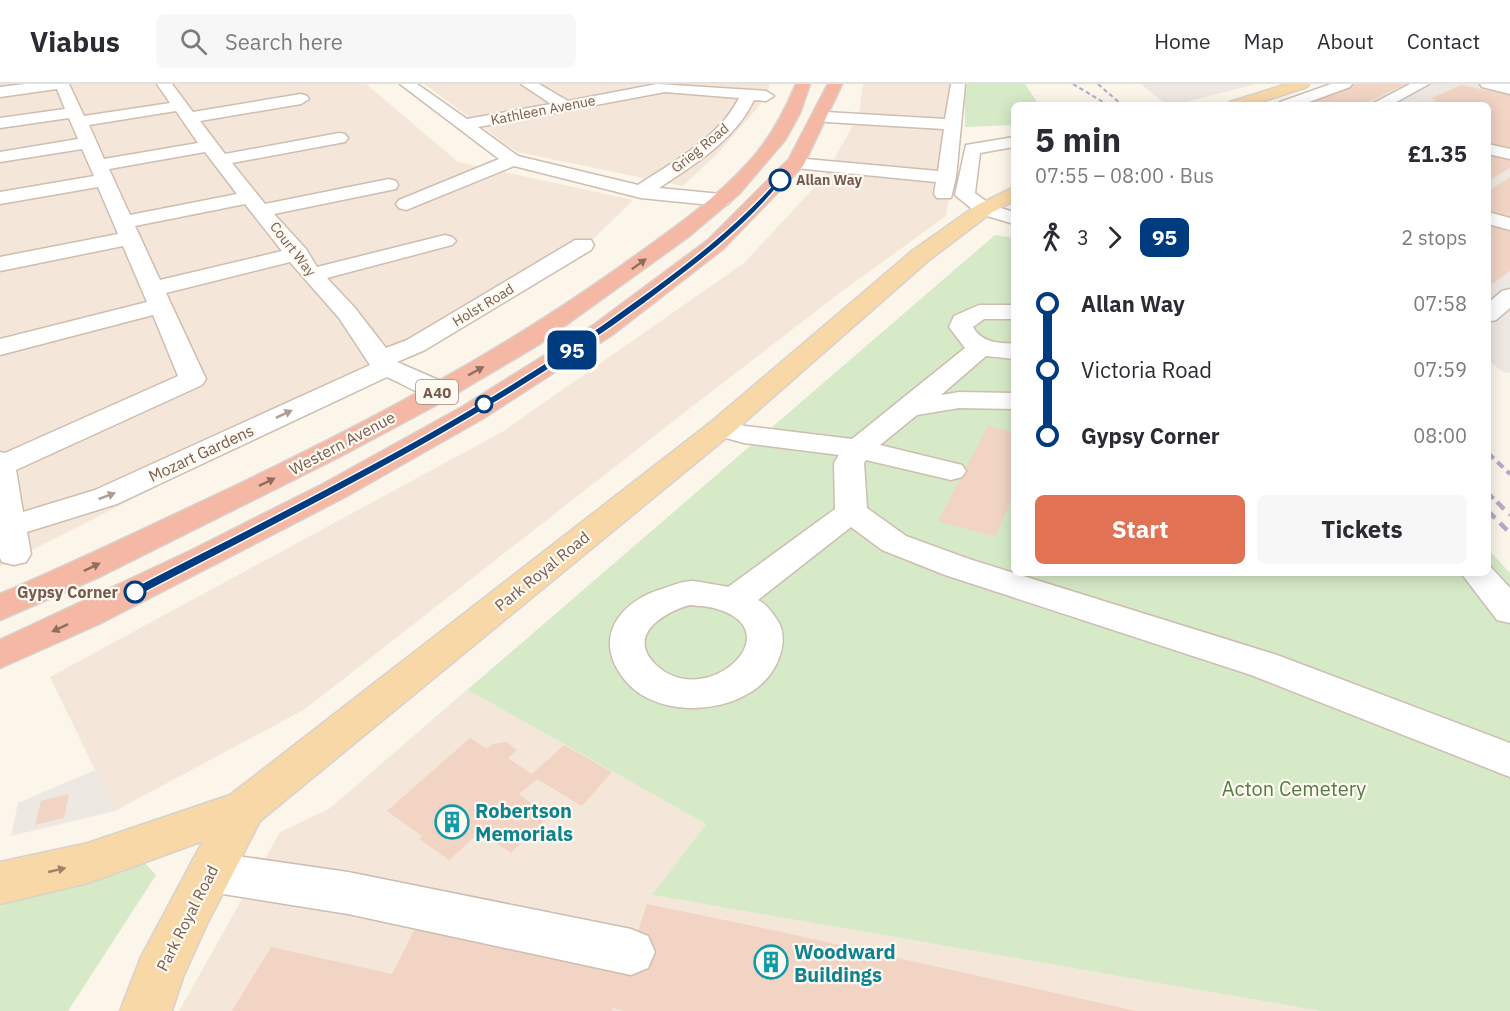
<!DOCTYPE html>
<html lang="en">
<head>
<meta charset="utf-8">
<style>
	body { margin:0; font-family:"IBM Plex Sans",sans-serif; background:#f7f7f7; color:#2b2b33; height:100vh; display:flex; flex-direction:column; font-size:22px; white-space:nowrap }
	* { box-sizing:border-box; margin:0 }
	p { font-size:20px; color:#7c7c81 }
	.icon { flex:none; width:33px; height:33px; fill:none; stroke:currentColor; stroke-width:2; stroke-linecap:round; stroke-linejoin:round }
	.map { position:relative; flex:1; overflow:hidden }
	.details { position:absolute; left:1011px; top:18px; width:480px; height:474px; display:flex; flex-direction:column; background:#fff; border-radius:9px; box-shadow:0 3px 15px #0003 }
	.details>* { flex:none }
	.badge { padding:0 12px; border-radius:9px; font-size:21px; line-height:39px }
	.map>.badge { position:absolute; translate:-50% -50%; box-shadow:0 0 0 3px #fff }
	.legs { display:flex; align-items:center; gap:9px; height:66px; padding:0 24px; font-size:20px }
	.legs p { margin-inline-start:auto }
	.head { display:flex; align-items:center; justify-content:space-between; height:102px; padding:0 24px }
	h1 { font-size:33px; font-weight:700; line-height:45px }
	.primary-button { display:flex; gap:12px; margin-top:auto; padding:12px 24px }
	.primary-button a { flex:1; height:69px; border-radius:9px; background:#e17254; color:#fff; font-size:24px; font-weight:700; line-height:69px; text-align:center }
	.primary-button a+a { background:#f7f7f7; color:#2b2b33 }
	ul { padding:0 24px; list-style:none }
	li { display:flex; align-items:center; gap:21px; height:66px; font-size:22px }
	li i { display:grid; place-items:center; width:9px; height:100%; margin:0 8px; background:currentColor }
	li i::after { content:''; width:15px; height:15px; margin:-8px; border:4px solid; border-radius:50%; background:#fff }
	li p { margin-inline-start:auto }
	li:first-child i { background:linear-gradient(#0000 50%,currentColor 0) }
	li:last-child i { background:linear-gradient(currentColor 50%,#0000 0) }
	header { display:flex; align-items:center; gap:36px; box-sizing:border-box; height:84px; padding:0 30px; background:#fff; border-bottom:2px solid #e1e1e2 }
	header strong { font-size:28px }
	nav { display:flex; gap:33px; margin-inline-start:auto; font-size:21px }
	.search { width:420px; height:54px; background:#f7f7f7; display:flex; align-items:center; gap:15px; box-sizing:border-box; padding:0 21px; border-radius:9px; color:#7c7c81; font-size:22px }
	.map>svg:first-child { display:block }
	.residential { fill:#f4e7d9 }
	.industrial { fill:#eee8e3 }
	.green { fill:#d6eac8 }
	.building { fill:#f1d4c3 }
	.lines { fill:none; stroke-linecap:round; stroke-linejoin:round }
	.minor-casing { stroke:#cebdb0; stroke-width:3 }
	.major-casing { stroke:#d9d1cd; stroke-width:3 }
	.highway-casing { stroke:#d9d1cd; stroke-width:3 }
	.minor { fill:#fff; fill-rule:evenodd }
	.major { fill:#f8d8a6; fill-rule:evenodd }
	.highway { fill:#f4b8a4; fill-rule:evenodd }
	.rail-far2 { stroke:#b8a8c7; stroke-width:2; stroke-dasharray:4.5 3; stroke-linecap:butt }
	.rail-far1 { stroke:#b8a8c7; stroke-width:4; stroke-dasharray:8 5; stroke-linecap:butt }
	.rail { stroke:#b8a8c7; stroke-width:4.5; stroke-dasharray:10 7; stroke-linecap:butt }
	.oneway { fill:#906e5f }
	.oneway2 { fill:#ad9d95 }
	.oneway3 { fill:#9e8168 }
	.line-1 { fill:#003b80; stroke:#fff; stroke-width:1.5 }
	.stop-1-dot { fill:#fff; stroke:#003b80; stroke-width:3 }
	.labels { text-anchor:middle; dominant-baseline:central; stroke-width:4.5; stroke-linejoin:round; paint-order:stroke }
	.far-street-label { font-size:14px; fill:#775c4e; stroke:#fef9f1 }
	.far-stop-label { font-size:14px; font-weight:bold; fill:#775c4e; stroke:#fef9f1; text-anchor:start }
	.shield { fill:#fef9f1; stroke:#a08b7f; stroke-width:1.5 }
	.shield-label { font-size:15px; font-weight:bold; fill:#775c4e }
	.street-label { font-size:16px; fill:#775c4e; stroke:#fef9f1 }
	.stop-label { font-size:16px; font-weight:bold; fill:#775c4e; stroke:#fef9f1; text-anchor:end }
	.near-park-label { font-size:20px; fill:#567c45; stroke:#fef9f1 }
	.near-culture-label { font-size:20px; font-weight:bold; fill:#0d838f; stroke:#fef9f1; text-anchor:start }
</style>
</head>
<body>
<header>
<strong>Viabus</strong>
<div class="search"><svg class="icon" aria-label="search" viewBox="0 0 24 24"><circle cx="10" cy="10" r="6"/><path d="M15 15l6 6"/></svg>Search here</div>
<nav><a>Home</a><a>Map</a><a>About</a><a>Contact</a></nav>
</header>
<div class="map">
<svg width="1510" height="927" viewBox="0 0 1510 927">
	<rect width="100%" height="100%" fill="#fcf5ea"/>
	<path class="residential" d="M 0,0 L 366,0 L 458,78 L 633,116 L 587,161 L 386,287 L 0,482 Z
		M 424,0 L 770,0 L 765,15 L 718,69 L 683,102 L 517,68 Z
		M 863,0 L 960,0 L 960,41 L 946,132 L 841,208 L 685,328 L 305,625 L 115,727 L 50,593 L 502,348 L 744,179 L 823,94 L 859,31 Z
		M 468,606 L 706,740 L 652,811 L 1320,927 L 179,927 L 280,748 L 329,725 Z"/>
	<path class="industrial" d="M 1141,0 L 1256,0 L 1182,19 L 1164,19 Z
		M 1340,0 L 1510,0 L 1510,289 L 1503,288 L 1488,276 L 1488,21 L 1275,21 Z
		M 95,686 L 115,727 L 11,752 L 18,719 Z"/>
	<path class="green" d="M 965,0 L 1025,0 L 1039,21 L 1014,21 L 1014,41 L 965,43 Z
		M 995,151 L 1014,154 L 1014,489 L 1488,489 L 1488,465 L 1510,489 L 1510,927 L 1320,927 L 652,811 L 706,740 L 468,606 L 329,725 Z
		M 143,777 L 156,791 L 68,927 L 0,927 L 0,822 Z"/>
	<path class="building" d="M 1353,0 L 1406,0 L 1361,21 L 1295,21 Z
		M 1461,1 L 1510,11 L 1510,66 L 1488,61 L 1488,21 L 1426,21 L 1437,16 L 1432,14 Z
		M 1488,70 L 1510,75 L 1510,84 L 1488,97 Z
		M 1510,93 L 1510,136 L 1488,130 L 1488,107 Z
		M 1488,140 L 1510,146 L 1510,187 L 1488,203 Z
		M 988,342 L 1014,348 L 1014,411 L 995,453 L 938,437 Z
		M 470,654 L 487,665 L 493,660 L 506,658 L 517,666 L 508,674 L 532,690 L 564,661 L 612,688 L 582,722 L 537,695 L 519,710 L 549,732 L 511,769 L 480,748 L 449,776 L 419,755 L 422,752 L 387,727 Z
		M 69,710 L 64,734 L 35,741 L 41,717 Z
		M 647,820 L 768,845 L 1136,927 L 624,927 L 613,924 L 612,927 L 232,927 L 271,863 L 392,890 L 417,841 L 631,868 Z"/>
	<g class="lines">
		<defs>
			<path id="minor" d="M 25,0 L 69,0 L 84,32 L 170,19 L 157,0 L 172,0 L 193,28 L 301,10 L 307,12 L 309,15 L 301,20 L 200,37 L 225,70 L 339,49 L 345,50 L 348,54 L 345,58 L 232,79 L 265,120 L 389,95 L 396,97 L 398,101 L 396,105 L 274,130 L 306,165 L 317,183 L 445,151 L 452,153 L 456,157 L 452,161 L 327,194 L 355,224 L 386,264 L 407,256 L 575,156 L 591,156 L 594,161 L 591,166 L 425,266 L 397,278 L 450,301 L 453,307 L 450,313 C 429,318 406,301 387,293 L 117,420 L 27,448 L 31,470 L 26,478 L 14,481 L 2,478 L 0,474 L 0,368 L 5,369 L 178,292 L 153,231 L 0,271 L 0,255 L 147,218 L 123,162 L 0,187 L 0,173 L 118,150 L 98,103 L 0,120 L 0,108 L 94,92 L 82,65 L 0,78 L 0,68 L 78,55 L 69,34 L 0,44 L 0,34 L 65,25 L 57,5 L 0,13 L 0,3 ZM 176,27 L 198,59 L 104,75 L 89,41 ZM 205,68 L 237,110 L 130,131 L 109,85 ZM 245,120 L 282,167 L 160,196 L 135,142 ZM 290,178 L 339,234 L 370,281 L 95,406 L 23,428 L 16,386 L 202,301 L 206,295 L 166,209 Z
				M 400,0 L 417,0 L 467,35 L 551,20 L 521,0 L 539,0 L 568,17 L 657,0 L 766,7 L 774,12 L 766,17 L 754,16 C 735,56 695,80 659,104 L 721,110 L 728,112 L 731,116 L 728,120 L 721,122 L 641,114 L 514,82 L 406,126 L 399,124 L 396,120 L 399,116 L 499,75 ZM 665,8 L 739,14 C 719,54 674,77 638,101 L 518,72 L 478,43 Z
				M 951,0 L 965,0 L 956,93 L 951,114 L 937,114 L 934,110 L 936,98 L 795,84 L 786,79 L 795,74 L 938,87 L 944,45 L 826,38 L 818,33 L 826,28 L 945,35 Z
				M 1331,0 L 1352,0 L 1350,3 L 1301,21 L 1278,21 L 1280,18 Z
				M 1410,0 L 1429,0 L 1391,21 L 1370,21 Z
				M 1480,0 L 1510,0 L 1510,10 L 1482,3 Z
				M 1014,53 L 1014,63 L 980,69 L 975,109 L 991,121 L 1014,128 L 1014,140 L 977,129 L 955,111 L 966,61 Z
				M 1488,60 L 1510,65 L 1510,75 L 1488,70 Z
				M 1488,128 L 1510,134 L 1510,146 L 1488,140 Z
				M 1510,205 L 1510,224 L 1496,236 L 1488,238 L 1488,219 L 1502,207 Z
				M 979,221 L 1014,221 L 1014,235 L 984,235 L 973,243 C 981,258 998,260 1014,259 L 1014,275 L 986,272 L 941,311 L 959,308 L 1014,309 L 1014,325 L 959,324 L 917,331 L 880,361 L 962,381 L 966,387 L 962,393 L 951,396 L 866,376 L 864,379 L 867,424 L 906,452 L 969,475 L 1277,571 L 1510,659 L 1510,693 L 1251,591 L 945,491 L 882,466 L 851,443 L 758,516 C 767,520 774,531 779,539 C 785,551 783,563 779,574 C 759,631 659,641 624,595 C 591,553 621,516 665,504 C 673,501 683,497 692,497 C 703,498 716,501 728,503 L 835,425 L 834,379 L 839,371 L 744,359 L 711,350 L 707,344 L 711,338 L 721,335 L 745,342 L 852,355 L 965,264 L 949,243 L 954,232 ZM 690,521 C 699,522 709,522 717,525 C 794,548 704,629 655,580 C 626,551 664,528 690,521 Z
				M 1488,480 L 1510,504 L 1510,539 L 1497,536 L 1461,489 L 1488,489 Z
				M 210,768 L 348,788 L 631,845 L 648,852 L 655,868 L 648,884 L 631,891 L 348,830 L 210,808 L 194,802 L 187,788 L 194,774 Z"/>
			<path id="major" d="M 1287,0 L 1309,0 L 1307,3 L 1252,21 L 1228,21 L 1230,18 Z
				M 1014,103 L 1014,117 L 991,129 L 928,177 L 731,350 L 260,737 L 208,838 L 183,893 L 172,927 L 120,927 L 141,873 L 203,757 L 88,799 L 0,820 L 0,778 L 88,759 L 230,711 L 711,338 L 912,167 L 977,121 Z"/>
			<path id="highway" d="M 796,0 L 810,0 L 800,29 L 785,56 L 739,110 L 688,153 L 538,261 L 440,319 L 341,372 L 99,493 L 0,536 L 0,510 C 80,476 158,438 237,401 C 368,338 495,271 614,187 C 661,153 710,121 749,78 C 770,55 784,29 796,0 Z
				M 828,0 L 842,0 L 803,82 L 723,165 L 612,251 L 482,335 L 345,413 L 99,540 L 0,584 L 0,556 L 190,467 L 323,400 L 462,323 L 595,240 L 708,156 L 789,75 Z"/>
		</defs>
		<use href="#minor" class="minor-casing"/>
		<use href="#major" class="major-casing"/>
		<use href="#highway" class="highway-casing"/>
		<use href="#minor" class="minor"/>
		<use href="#major" class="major"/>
		<use href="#highway" class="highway"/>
		<path class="rail-far2" d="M 1073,0 L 1108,21
			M 1098,0 L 1122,21"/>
		<path class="rail-far1" d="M 1488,369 L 1510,390
			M 1488,409 L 1498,419"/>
		<path class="rail" d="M 1497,418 L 1510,431
			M 1488,427 L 1510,449"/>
	</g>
	<defs><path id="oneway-solid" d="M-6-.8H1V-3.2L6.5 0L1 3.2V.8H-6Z" transform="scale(1.5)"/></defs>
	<g class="oneway">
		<use href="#oneway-solid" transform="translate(639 180) rotate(-36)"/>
		<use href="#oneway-solid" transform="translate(476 287) rotate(-29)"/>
		<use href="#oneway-solid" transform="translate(267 398) rotate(-26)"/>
		<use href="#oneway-solid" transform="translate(92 483) rotate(-26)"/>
		<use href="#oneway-solid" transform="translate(60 544) rotate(155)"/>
	</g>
	<g class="oneway2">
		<use href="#oneway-solid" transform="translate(284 330) rotate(-25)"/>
		<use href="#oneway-solid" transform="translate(107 412) rotate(-21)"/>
	</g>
	<use class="oneway3" href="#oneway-solid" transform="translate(57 786) rotate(-13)"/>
	<path class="line-1" d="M 778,95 L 783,96 C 745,145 694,182 645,219 C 488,335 312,421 140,511 L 131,511 L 131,505 C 302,417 478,333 634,218 C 686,181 735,143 778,95 Z"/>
	<defs>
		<symbol id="building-ring" viewBox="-11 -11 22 22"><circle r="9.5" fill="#fef9f1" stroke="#0f9aa8" stroke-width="1.5"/><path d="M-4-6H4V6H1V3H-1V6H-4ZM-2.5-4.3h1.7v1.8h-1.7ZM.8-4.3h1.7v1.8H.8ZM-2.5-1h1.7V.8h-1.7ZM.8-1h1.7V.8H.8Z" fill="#0f9aa8"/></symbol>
	</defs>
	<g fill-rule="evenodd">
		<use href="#building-ring" x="433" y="719" width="38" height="38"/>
		<use href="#building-ring" x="752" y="859" width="38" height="38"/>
	</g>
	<g class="stop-1-dot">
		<circle cx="780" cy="96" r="10"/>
		<circle cx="484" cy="320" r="8"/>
		<circle cx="135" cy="508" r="10"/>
	</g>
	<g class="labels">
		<g class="far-street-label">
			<text transform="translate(543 26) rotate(-11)">Kathleen Avenue</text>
			<text transform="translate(700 64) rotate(-39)">Grieg Road</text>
			<text transform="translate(293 165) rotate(52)">Court Way</text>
			<text transform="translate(483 221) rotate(-31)">Holst Road</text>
		</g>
		<g class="far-stop-label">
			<text x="796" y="96">Allan Way</text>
		</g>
		<rect class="shield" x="416" y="296" width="42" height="24" rx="4.5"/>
		<g class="shield-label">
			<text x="437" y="308">A40</text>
		</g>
		<g class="street-label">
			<text transform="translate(342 359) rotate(-28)">Western Avenue</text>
			<text transform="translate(201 369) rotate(-25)">Mozart Gardens</text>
			<text transform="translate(542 487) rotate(-39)">Park Royal Road</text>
			<text transform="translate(187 834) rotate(-63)">Park Royal Road</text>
		</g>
		<g class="stop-label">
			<text x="118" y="508">Gypsy Corner</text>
		</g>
		<g class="near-park-label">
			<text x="1294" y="704">Acton Cemetery</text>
		</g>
		<g class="near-culture-label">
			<text x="475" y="726">Robertson<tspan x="475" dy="23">Memorials</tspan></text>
			<text x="794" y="867">Woodward<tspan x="794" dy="23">Buildings</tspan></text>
		</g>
	</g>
</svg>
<b class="badge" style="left:572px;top:266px;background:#003b80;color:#fff">95</b>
<section class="details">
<div class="head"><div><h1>5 min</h1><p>07:55 – 08:00 · Bus</p></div><b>£1.35</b></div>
<div class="legs"><svg class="icon" aria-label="walk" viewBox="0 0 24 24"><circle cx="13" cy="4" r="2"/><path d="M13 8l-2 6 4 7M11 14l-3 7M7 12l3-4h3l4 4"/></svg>3<svg class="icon" aria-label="forward" viewBox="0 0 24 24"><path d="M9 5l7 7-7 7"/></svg><b class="badge" style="background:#003b80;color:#fff">95</b><p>2 stops</p></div>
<ul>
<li><i style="color:#003b80"></i><b>Allan Way</b><p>07:58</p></li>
<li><i style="color:#003b80"></i><span>Victoria Road</span><p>07:59</p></li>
<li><i style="color:#003b80"></i><b>Gypsy Corner</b><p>08:00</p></li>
</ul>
<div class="primary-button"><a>Start</a><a>Tickets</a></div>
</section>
</div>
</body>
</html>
